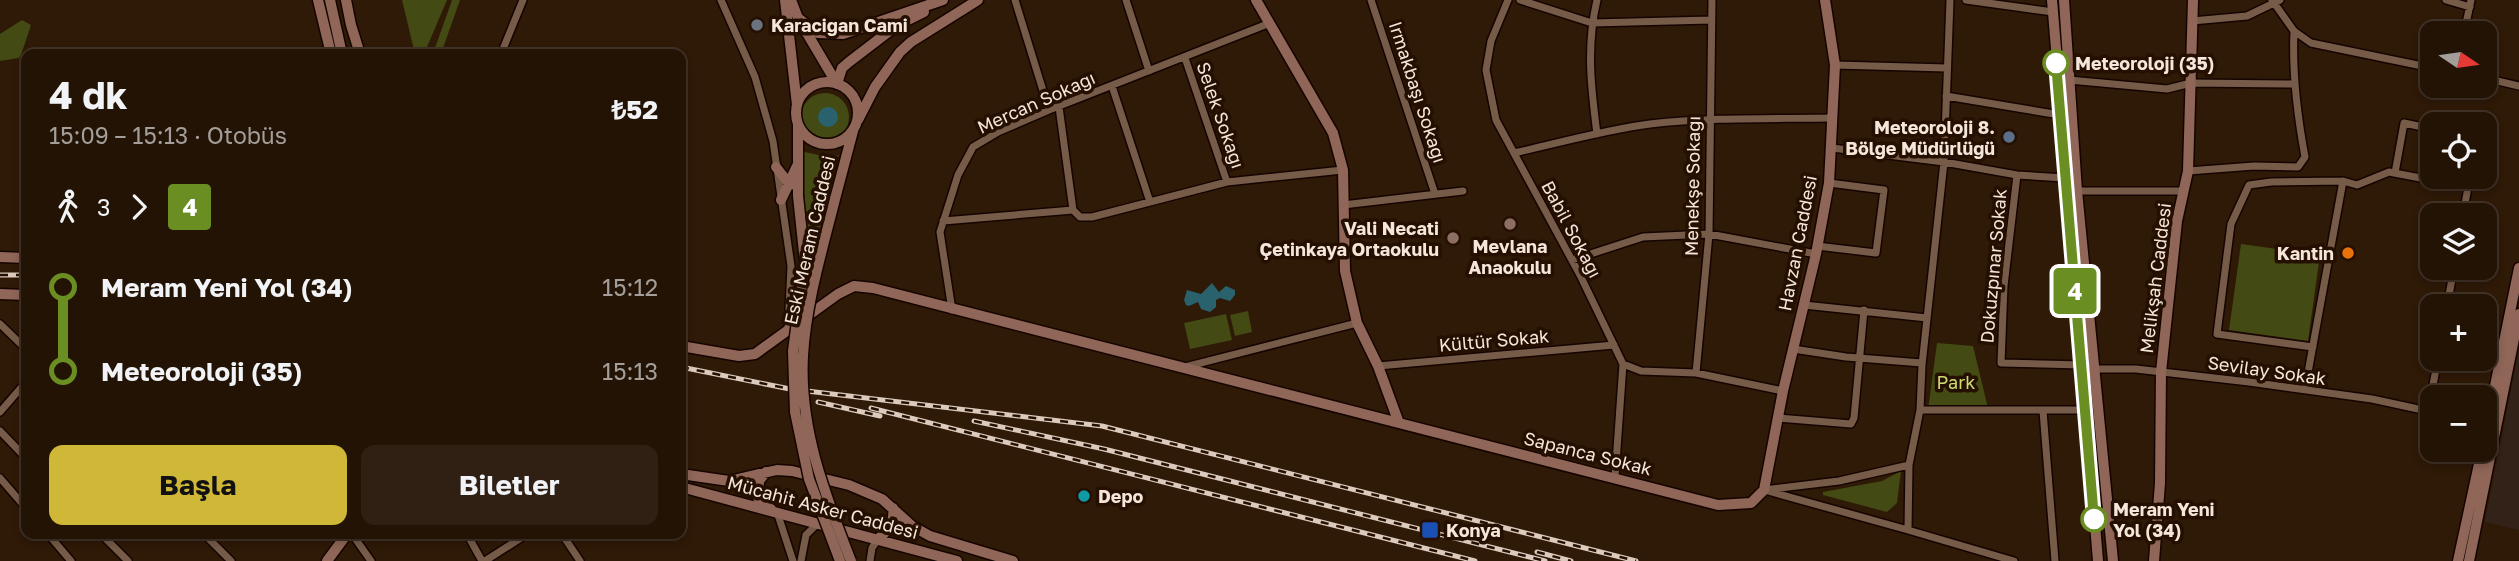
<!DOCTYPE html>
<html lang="tr">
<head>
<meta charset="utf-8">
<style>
	body { margin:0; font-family:"Golos Text",sans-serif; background:#2f2013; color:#f1f3f6; height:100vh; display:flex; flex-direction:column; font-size:26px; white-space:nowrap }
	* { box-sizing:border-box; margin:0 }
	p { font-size:23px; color:#a39e9a }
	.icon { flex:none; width:38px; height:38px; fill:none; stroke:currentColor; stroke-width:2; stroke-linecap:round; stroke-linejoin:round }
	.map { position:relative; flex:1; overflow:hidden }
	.details { position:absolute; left:21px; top:49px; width:665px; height:490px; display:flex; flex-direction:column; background:#231305; border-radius:14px; box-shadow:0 4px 10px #0003,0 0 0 2px #403227 }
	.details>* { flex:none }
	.badge { padding:0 14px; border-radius:5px; font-size:24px; line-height:46px }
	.needle { width:46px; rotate:103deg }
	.controls { position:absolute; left:2420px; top:21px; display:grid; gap:14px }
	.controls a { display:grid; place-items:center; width:77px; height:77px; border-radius:14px; background:#231305; box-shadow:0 4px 10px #0003,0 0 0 2px #403227; font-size:35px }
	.map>.badge { position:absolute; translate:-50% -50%; box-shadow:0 0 0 4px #fff }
	.legs { display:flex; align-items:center; gap:10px; height:77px; padding:0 28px; font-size:23px }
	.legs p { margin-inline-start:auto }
	.summary { display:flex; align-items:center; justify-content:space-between; height:119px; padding:0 28px }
	h1 { font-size:38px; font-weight:700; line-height:52px }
	.button { display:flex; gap:14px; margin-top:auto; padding:14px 28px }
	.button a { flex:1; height:80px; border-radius:14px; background:#cfb837; color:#111; font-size:28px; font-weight:700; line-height:80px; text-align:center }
	.button a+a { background:#2f2013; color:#f1f3f6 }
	ul { padding:0 28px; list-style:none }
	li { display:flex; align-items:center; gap:24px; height:84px; font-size:26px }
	li i { display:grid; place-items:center; width:10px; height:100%; margin:0 9px; background:currentColor }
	li i::after { content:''; width:18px; height:18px; margin:-9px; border:5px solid; border-radius:50%; background:#231305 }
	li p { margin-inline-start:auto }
	li:first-child i { background:linear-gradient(#0000 50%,currentColor 0) }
	li:last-child i { background:linear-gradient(currentColor 50%,#0000 0) }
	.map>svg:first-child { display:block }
	.industrial { fill:#322218 }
	.green { fill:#434a13 }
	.water { fill:#29616d }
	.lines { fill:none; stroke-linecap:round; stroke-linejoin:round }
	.street-casing { stroke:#160400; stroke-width:10 }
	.secondary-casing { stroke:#160400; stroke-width:13 }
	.street { stroke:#765b48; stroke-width:7 }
	.secondary { stroke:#8f6657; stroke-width:10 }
	.rail-casing { stroke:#dbcabe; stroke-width:5 }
	.rail { stroke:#250f01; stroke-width:2.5; stroke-dasharray:8; stroke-linecap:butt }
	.secondary-bridge-casing { stroke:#160400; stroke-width:13; stroke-linecap:butt }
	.secondary-bridge { stroke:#8f6657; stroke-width:10 }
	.line-1-casing { stroke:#fff; stroke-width:16 }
	.line-1 { stroke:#6b8e23; stroke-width:10 }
	.worship-dot { fill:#6b7280; stroke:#250f01; stroke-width:2.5 }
	.stop-1-dot { fill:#fff; stroke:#6b8e23; stroke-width:3.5 }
	.service-dot { fill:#5c6f8a; stroke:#250f01; stroke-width:2.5 }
	.education-dot { fill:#8d6e63; stroke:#250f01; stroke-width:2.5 }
	.food-dot { fill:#e8710a; stroke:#250f01; stroke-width:2.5 }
	.culture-dot { fill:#0f9aa8; stroke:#250f01; stroke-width:2.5 }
	.transit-dot { fill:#1a4fb4; stroke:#250f01; stroke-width:2.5 }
	.labels { text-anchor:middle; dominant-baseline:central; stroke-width:7; stroke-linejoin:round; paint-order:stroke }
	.poi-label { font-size:18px; font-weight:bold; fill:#f5e5da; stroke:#250f01; text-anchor:start }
	.stop-label { font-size:18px; font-weight:bold; fill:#f5e5da; stroke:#250f01; text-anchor:start }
	.street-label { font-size:18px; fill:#f5e5da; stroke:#250f01 }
	.park-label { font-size:18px; fill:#cbdc73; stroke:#250f01 }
</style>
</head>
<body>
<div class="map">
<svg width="2519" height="561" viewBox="0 0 2519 561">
	<rect width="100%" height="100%" fill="#2f1907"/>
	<path class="industrial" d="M 2519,349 L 2519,530 L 2485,522 Z"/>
	<path class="green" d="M 402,0 L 447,0 L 424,54 L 415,54 Z
		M 452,0 L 460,0 L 442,51 L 435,48 Z
		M 22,20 L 31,25 L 21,55 L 19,58 L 0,61 L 0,34 Z
		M801 117a24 24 0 1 1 48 0a24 24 0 1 1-48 0Z
		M 800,151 L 828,157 L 839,155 L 832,172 L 813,260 L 810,259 Z
		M 2241,244 L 2320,255 L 2308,341 L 2229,330 Z
		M 1248,311 L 1252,332 L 1235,336 L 1230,315 Z
		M 1226,314 L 1232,340 L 1190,349 L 1184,323 Z
		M 1937,343 L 1973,346 L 1988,408 L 1928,410 Z
		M 1901,471 L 1897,503 L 1887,512 L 1823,495 L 1823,492 L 1882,481 Z"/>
	<path class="water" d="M818 117a10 10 0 1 1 20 0a10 10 0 1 1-20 0Z
		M 1212,283 L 1219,292 L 1226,286 L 1235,290 L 1235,295 L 1230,301 L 1220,298 L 1216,300 L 1216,307 L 1210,312 L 1201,309 L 1198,302 L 1189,306 L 1186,305 L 1184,300 L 1187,290 L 1201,294 Z"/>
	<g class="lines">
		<defs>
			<path id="street" d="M 721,0 L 755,77 L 773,141 L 791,266 L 788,331
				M 1015,0 L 1049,110
				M 1126,0 L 1149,71
				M 1371,0 L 1435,194
				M 1508,0 L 1491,41 L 1486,70 L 1496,120 L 1580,275 L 1623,364 L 1615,477
				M 1520,0 L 1592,23 L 1711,20
				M 1597,0 C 1586,47 1591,87 1597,134
				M 1966,0 L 2053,12
				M 2272,0 L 2294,31 L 2311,43 L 2432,68
				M 2446,0 L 2470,7
				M 2192,21 L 2247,16 L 2280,0
				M 2464,33 L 2471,0
				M 501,54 L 523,0
				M 1185,58 L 1227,182
				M 1835,65 L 1947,68
				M 2485,78 L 2519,86
				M 2069,80 L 2167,89 L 2191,83 L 2294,84
				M 1112,86 L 1150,202
				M 1946,96 L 2060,115
				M 1059,107 L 1073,210 L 1080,217 L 1092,217 L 1227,182 L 1343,170
				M 1832,148 L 1944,162 L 2017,175 L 2065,178
				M 1514,153 C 1559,143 1604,130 1650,124 C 1711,117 1772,119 1833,118
				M 2188,171 L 2254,166 L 2298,167 L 2305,157 C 2297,114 2292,74 2294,31
				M 2395,173 L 2404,123 L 2432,129
				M 2017,175 L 2004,286 L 2001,363 L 2082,365
				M 2468,187 L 2470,177
				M 2077,191 L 2183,191
				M 1343,205 L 1463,191
				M 943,221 L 1073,210
				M 1817,246 L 1876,253 L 1884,190 L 1829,183
				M 1572,260 L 1643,237 L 1709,234 L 1816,254
				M 1804,305 L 1927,318
				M 2447,306 L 2454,268
				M 952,310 L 940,232 L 958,175 L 973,147 L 998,132 L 1049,110 L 1270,23
				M 0,324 L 26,349
				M 2313,347 L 2217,334 L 2231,224 L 2249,185 L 2271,182 L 2343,181
				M 1793,349 L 1846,357 L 1922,363
				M 1623,364 L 1641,371 L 1696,373 L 1783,391
				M 1378,366 L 1614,345
				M 1185,367 L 1357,323
				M 2095,369 L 2136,369 L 2249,382 L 2372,399 L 2432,412
				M 1696,373 L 1709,234 L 1712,0
				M 2305,389 L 2343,181 L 2357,185 L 2389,172 L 2468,187 L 2463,215
				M 1920,410 L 2085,410
				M 2043,411 L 2055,561
				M 2428,411 L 2438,359
				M 0,412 L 26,382
				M 1778,418 L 1851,424 L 1854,418 L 1864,310
				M 0,431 L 26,458
				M 1909,465 L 1908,530 L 2014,561
				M 0,478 L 26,508
				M 1764,490 L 1839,481 L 1909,465 L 1920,410 L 1922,365 L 1944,162 L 1950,0
				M 1768,491 L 1908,530
				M 777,512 L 793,561
				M 48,534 L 71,561
				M 101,534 L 128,561
				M 204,534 L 231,561
				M 352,534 L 371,561
				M 467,534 L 482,561
				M 562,534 L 580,561
				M 485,561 L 527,534
				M 801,561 L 806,535 L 818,523
				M 870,561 L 872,548 L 878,539"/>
			<path id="secondary" d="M 318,0 L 331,54
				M 330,0 L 342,54
				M 346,0 L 351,25 L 360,54
				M 785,0 L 797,105
				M 791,0 L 798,18 L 837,84
				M 1256,0 L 1333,133 L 1343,170 L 1345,271 L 1357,323 L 1378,366 L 1399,423
				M 2052,0 L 2098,561
				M 2064,0 L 2077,191 L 2113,561
				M 798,18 L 818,33 L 843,34 L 943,0
				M796 113a31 31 0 1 1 62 0a31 31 0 1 1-62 0Z
				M 837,84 L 842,68 L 849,62 L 896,26 L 924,12
				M 858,120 L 875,87 L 900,52 L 911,42 L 978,0
				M 776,167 L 790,185
				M 798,196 L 798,125
				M 835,199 L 853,131
				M 781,200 L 797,166
				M 0,257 L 26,258
				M 0,294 L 26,295
				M 681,346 L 739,356 L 755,354 L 838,294 L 854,286 L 873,288 L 1718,505 L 1751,503 L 1764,490 L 1783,391 L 1816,254 L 1829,183 L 1835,65 L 1825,0
				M 2485,435 L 2519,268
				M 766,472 L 759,481 L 758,498 L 771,509
				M 681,474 L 729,481 L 777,470 L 792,471 L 849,485 L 882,499 L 912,526 L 930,536 L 1013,561
				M 681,487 L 957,561
				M 878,539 C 889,530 895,522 893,508
				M 327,561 L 347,534
				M 2154,561 L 2160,483 L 2161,372 L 2177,221 L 2188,171 L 2193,0
				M 2458,561 L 2482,450
				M 2469,561 L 2519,314"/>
		</defs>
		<use href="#street" class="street-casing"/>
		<use href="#secondary" class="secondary-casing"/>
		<use href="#street" class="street"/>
		<use href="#secondary" class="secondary"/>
		<defs>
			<path id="rail" d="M 0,275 L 26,275
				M 681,367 L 800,391
				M 790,389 L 1102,426 L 1636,561
				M 818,402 L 880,416
				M 871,408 L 1475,561
				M 974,421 L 1104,449 L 1545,561
				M 1537,552 L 1571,561"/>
		</defs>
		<use href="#rail" class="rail-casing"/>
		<use href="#rail" class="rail"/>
		<defs>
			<path id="secondary-bridge" d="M 798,196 L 805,262 L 793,351 L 795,412 L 809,479 L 840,561
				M 835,199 C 822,251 806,303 803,356 C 799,428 825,495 851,561"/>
		</defs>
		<use href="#secondary-bridge" class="secondary-bridge-casing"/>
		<use href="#secondary-bridge" class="secondary-bridge"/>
	</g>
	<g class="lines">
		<defs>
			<path id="line-1" d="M 2056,63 L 2094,519"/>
		</defs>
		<use href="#line-1" class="line-1-casing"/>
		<use href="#line-1" class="line-1"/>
	</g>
	<circle class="worship-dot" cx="757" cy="25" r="7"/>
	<g class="stop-1-dot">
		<circle cx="2056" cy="63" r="12"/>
		<circle cx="2094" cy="519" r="12"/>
	</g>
	<circle class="service-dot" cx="2009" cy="137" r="7"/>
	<g class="education-dot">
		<circle cx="1510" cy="224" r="7"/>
		<circle cx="1453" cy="238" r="7"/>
	</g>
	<circle class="food-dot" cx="2348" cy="253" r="7"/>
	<circle class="culture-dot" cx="1084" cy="496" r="7"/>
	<rect class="transit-dot" x="1421" y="521" width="18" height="18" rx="3.5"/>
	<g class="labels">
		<g class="poi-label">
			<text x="771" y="25">Karaciğan Cami</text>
			<text x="1995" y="127" text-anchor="end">Meteoroloji 8.<tspan x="1995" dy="21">Bölge Müdürlüğü</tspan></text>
			<text x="1439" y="228" text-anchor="end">Vali Necati<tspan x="1439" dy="21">Çetinkaya Ortaokulu</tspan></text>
			<text x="1510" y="246" text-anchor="middle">Mevlana<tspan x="1510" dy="21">Anaokulu</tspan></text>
			<text x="2334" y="253" text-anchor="end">Kantin</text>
			<text x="1098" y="496">Depo</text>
			<text x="1446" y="530">Konya</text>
		</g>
		<g class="stop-label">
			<text x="2075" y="63">Meteoroloji (35)</text>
			<text x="2113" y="509">Meram Yeni<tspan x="2113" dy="21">Yol (34)</tspan></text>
		</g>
		<g class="street-label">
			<text transform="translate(1418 92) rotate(72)">Irmakbaşı Sokağı</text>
			<text transform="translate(1036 102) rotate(-24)">Mercan Sokağı</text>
			<text transform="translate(1221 115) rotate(71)">Selek Sokağı</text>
			<text transform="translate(1692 186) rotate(-89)">Menekşe Sokağı</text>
			<text transform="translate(1572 229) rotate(62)">Babil Sokağı</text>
			<text transform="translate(809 240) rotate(-77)">Eski Meram Caddesi</text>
			<text transform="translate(1797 243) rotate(-79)">Havzan Caddesi</text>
			<text transform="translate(1993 266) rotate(-85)">Dokuzpınar Sokak</text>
			<text transform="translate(2155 278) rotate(-83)">Melikşah Caddesi</text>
			<text transform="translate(1494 340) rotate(-5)">Kültür Sokak</text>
			<text transform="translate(2267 370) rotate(8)">Sevilay Sokak</text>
			<text transform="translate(1588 453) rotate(14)">Sapanca Sokak</text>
			<text transform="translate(823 507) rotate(15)">Mücahit Asker Caddesi</text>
		</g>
		<g class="park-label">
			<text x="1956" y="382">Park</text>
		</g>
	</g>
</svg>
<div class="controls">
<a><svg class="needle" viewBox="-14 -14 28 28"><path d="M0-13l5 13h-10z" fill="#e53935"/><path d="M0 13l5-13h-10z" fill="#a39e9a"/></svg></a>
<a><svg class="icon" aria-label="locate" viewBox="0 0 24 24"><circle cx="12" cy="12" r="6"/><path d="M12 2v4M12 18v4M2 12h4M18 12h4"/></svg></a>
<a><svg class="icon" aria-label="layers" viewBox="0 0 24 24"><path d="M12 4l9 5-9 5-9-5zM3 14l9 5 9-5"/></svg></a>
<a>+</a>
<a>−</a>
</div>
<b class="badge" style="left:2075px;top:291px;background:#6b8e23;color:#fff">4</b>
<section class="details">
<div class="summary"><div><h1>4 dk</h1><p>15:09 – 15:13 · Otobüs</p></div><b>₺52</b></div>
<div class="legs"><svg class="icon" aria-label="walk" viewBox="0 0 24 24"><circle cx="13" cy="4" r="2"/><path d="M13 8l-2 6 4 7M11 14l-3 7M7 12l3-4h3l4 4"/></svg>3<svg class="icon" aria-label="forward" viewBox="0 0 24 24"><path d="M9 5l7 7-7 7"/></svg><b class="badge" style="background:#6b8e23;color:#fff">4</b></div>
<ul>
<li><i style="color:#6b8e23"></i><b>Meram Yeni Yol (34)</b><p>15:12</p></li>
<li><i style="color:#6b8e23"></i><b>Meteoroloji (35)</b><p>15:13</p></li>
</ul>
<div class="button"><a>Başla</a><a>Biletler</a></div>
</section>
</div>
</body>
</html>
